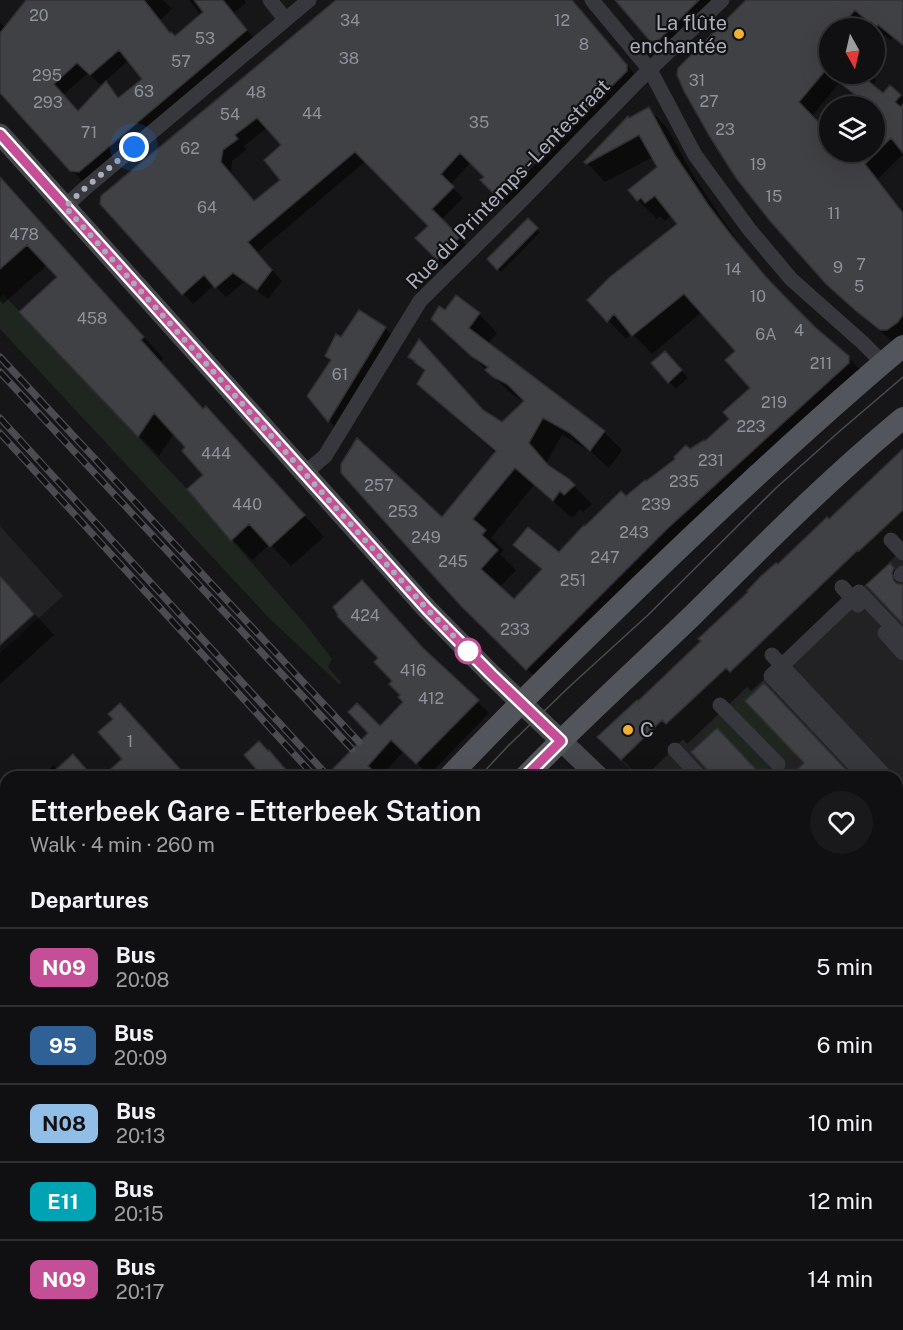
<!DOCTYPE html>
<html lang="en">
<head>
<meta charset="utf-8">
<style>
	body { margin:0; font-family:"Public Sans",sans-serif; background:#19191b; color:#f1f3f6; height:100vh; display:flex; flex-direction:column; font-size:22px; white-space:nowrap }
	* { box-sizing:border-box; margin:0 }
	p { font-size:20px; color:#9c9d9f }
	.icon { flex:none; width:33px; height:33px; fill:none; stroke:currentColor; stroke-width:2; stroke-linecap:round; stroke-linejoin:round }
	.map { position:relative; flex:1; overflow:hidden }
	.side { position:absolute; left:0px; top:771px; width:903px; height:560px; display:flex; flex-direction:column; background:#101012; border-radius:18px 18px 0 0; box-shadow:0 6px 24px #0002,0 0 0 2px #303032 }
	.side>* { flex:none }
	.badge { padding:0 12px; border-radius:9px; font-size:21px; line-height:39px }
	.needle { width:39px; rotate:172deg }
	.tools { position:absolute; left:819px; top:18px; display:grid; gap:12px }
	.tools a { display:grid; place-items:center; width:66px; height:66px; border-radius:50%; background:#101012; box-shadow:0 6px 24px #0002,0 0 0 2px #303032; font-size:30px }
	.you { position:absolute; width:30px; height:30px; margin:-15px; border:4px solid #fff; border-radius:50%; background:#1a73e8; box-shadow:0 0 0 9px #1a73e833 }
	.map>.badge { position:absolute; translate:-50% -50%; box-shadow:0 0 0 3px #fff }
	h2 { padding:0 30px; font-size:22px; line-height:54px }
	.round { display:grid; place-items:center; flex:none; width:63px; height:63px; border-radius:32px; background:#19191b }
	.overview { display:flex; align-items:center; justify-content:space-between; height:102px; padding:0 30px }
	h1 { font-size:28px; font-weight:600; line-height:45px }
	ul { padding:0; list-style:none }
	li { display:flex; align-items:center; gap:18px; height:78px; padding:0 30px; border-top:2px solid #303032 }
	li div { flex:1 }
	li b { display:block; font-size:22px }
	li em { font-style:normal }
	li .badge { min-width:66px; font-weight:700; text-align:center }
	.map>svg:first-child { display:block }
	.built { fill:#222225 }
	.green { fill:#1e261f }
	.forest { fill:url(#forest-firs) }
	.shadow { fill:#0007; fill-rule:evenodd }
	.building { fill:#404145; stroke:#303034; stroke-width:1.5; fill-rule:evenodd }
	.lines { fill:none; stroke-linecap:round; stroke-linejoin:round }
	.street { stroke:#37383d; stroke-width:15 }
	.secondary { stroke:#45474d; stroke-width:21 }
	.primary { stroke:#53555c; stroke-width:22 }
	.tram { stroke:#4a4c52; stroke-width:1.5 }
	.rail-casing { stroke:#4a4c52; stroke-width:7 }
	.rail { stroke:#111113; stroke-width:4.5; stroke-dasharray:14; stroke-linecap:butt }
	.line-casing { stroke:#fff; stroke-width:14 }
	.line { stroke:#c44f97; stroke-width:9 }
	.walk { stroke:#a8adb8; stroke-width:6; stroke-dasharray:0 10.8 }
	.poi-dot { fill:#f2b134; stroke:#111113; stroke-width:2 }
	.stop-dot { fill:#fff; stroke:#c44f97; stroke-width:3 }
	.labels { text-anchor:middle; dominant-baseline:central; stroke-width:4.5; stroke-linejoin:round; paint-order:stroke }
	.number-label { font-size:16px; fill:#8e929b }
	.poi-label { font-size:20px; fill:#a8adb8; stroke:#111113; text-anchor:end }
	.street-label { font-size:20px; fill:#a8adb8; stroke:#111113 }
</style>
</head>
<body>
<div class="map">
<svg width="903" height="1330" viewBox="0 0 903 1330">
	<defs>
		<pattern id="forest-firs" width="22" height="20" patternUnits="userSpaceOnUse" patternTransform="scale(1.5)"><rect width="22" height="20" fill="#1e261f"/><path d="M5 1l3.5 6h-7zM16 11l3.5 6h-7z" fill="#3c433d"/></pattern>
	</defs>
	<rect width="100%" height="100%" fill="#161618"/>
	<path class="built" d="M 903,448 L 903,1030 L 897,1025 L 897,777 L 638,777 L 597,737 L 637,700 L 638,701 L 701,642 L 698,639 L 748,592 L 747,591 L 761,576 L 776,563 L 778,564 L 827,517 L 829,519 Z
		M 0,526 L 63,596 L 0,653 Z"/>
	<path class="green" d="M 3,294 L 187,489 L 306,625 L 332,659 L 328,667 L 341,682 L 340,685 L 268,617 L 0,329 L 0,297 Z
		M 751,688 L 754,692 L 745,701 L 795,753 C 789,757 785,758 778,756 L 734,709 L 735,703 Z
		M 724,717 L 769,765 L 768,777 L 763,777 L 717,728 L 706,738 L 702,734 L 719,718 Z
		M 0,1013 L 6,1019 L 6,1102 L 0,1102 Z
		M 462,1325 L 572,1325 L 578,1330 L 468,1330 Z
		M 759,1325 L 819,1325 L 824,1330 L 764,1330 Z"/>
	<path class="forest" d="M 0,887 L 6,894 L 6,1019 L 0,1013 Z
		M 0,1102 L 6,1102 L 6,1198 L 0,1204 Z"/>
	<path class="shadow" d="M 28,0 L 163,0 L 172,9 L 160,20 L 175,37 L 201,16 L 189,0 L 244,0 L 246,3 L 234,13 L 256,41 L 89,182 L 82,181 L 0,90 L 0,22 L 6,28 ZM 129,60 L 144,79 L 120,98 L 106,83 L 79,112 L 63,95 L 88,73 L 101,85 Z
		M 338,0 L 572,0 L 636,76 L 510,208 L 483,180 L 486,177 L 471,162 L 450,185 L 463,198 L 441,220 L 469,248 L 448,269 L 417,238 L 430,226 L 366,161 L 257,253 L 282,281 L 268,299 L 244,282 L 226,297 L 214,285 L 193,304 L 102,204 ZM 268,127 L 283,145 L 282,180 L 255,203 L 231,174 L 232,161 L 247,149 L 244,146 Z
		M 617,0 L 715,0 L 666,48 L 659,48 Z
		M 748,0 L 903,0 L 903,46 L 893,37 L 891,40 L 879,32 L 874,38 L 874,28 L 830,28 L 830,74 L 870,74 L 876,80 L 872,86 L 884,95 L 890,87 L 903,98 L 903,154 L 878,179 L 903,211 L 903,342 L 895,343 L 871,324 L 843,298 ZM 839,83 L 868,106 L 874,106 L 874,112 L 887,122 L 874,152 L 858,152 L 852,157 L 845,152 L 830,152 L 811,117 Z
		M 649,109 L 667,128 L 693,175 L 727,226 L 749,256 L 784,297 L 804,318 L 848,357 L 867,376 L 546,687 L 482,626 L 442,519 L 496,453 L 437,402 L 419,383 L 426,372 L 410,356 L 502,424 L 525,402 L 513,395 L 451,337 L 445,312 L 457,297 L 479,314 L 497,333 L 488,344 L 604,432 L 622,450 L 609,468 L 590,451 L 562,435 L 546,463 L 551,469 L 568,480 L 592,504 L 583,512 L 580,509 L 572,518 L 534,485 L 491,538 L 504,550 L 500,554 L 516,570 L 499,588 L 514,602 L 542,570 L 515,544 L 559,554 L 626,498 L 690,451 L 705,443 L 731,419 L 752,388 L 737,352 L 702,312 L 652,354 L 632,333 L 626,339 L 608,320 L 679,224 L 672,215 L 665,221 L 660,216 L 657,219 L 638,200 L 631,190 L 659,168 L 653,157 L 605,182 L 586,162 L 629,120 Z
		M 0,176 L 163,358 L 161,362 L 204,410 L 226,428 L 324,537 L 291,566 L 270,544 L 252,560 L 232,539 L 205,475 L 187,447 L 174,433 L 159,456 L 139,436 L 59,278 L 47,265 L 3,304 L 0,301 Z
		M 528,220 L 540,232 L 501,272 L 489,259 Z
		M 359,312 L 385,328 L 392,335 L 335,427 L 309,396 L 332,361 L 342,340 Z
		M 672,360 L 688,378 L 676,388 L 669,382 Z
		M 903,450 L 903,549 L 888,563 L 903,578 L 903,622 L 866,584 L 751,691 L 747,687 L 687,744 L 683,739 L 645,777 L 640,777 L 620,758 L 638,703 L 778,566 L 829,521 Z
		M 0,576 L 54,635 L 0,684 Z
		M 430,657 L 489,713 L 429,775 L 404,751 L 380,777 L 328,777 L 380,728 L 405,702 Z
		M 120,705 L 148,733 L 188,777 L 104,777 L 124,759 L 115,719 Z
		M 73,756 L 94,777 L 47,777 L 44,774 L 54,765 L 58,770 Z
		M 897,811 L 903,817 L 903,851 L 897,857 Z
		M 903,868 L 903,880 L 897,874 Z
		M 897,920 L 903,926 L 903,991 L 901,994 L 901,999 L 903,999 L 903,1030 L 897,1024 Z
		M 897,1103 L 903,1108 L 903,1170 L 897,1164 Z
		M 903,1197 L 903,1297 L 897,1292 L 897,1203 Z
		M 37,1324 L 66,1324 L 72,1330 L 32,1330 Z
		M 223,1324 L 322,1324 L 317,1330 L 228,1330 Z
		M 348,1324 L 419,1324 L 424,1330 L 343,1330 Z
		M 702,1324 L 728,1324 L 723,1330 L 708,1330 Z"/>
	<path class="building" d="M 26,0 L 144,0 L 170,33 L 171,32 L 175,36 L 203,12 L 194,0 L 223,0 L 247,30 L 79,172 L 70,171 L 0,93 L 0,33 ZM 119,50 L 142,79 L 118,98 L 106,81 L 78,111 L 54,84 L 77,63 L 90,75 Z
		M 336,0 L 572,0 L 627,65 L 627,71 L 499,199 L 480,180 L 484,177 L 460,153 L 441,174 L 454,187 L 432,209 L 460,237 L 437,260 L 415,238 L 428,226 L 355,152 L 248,242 L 272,270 L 257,290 L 233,273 L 215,288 L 204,275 L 182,295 L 100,204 L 101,196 ZM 257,118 L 281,145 L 264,160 L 280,180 L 254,201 L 221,162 L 223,150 L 238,139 L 235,135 Z
		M 615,0 L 699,0 L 658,41 L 650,41 Z
		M 746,0 L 903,0 L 903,45 L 878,25 L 876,27 L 871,22 L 870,24 L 855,10 L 840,28 L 830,28 L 830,65 L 799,102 L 830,134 L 830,152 L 874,152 L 874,133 L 886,121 L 874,111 L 874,106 L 869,106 L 829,74 L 860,74 L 883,93 L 890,85 L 901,95 L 895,102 L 901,107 L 903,104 L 903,153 L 891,138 L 865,164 L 903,213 L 903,315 L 898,322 L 887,330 L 880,330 L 855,310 L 826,284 L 770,221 L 736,178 L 710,137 L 684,91 L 677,75 L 678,68 Z
		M 649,107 L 675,155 L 709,206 L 731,235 L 766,277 L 790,302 L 816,328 L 849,356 L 849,363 L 667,529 L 526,670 L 462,607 L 430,572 L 341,473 L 341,464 L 357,438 L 442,517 L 496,451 L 417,384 L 425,370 L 414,362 L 415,361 L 408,357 L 419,339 L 483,410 L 502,422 L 524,401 L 507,384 L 493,377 L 485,370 L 488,367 L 471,356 L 431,319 L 439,306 L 445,310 L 456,295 L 480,313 L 469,328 L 605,431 L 590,451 L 570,433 L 543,418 L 529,443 L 548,465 L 569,479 L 575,485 L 564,495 L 560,491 L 553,501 L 515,468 L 473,519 L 486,530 L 482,535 L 498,550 L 481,569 L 514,599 L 542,569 L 513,545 L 528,527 L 559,552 L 584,525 L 585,526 L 621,491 L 626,496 L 645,480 L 646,481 L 662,469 L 675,459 L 674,457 L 686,445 L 690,449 L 704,440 L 705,441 L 729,419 L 723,412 L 750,388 L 725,360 L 735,351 L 684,294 L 632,336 L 614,314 L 607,322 L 587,300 L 610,277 L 677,224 L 655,196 L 645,203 L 641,198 L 637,201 L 628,190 L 657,167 L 639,135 L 586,164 L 584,162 L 628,116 L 629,118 Z
		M 0,177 L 144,337 L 141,340 L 203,409 L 206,406 L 305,515 L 270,547 L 249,524 L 231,541 L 187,489 L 203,475 L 182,451 L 185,447 L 154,413 L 138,437 L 19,312 L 57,277 L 27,245 L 0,269 Z
		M 528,218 L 538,228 L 497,270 L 487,259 Z
		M 359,310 L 386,327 L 328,422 L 307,396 L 331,360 L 325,356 L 336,334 L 341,337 Z
		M 665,351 L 682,370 L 668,383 L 651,363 Z
		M 903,449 L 903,510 L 859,551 L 858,550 L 730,672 L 726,668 L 666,724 L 662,720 L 621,760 L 597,737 L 637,700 L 638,701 L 701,641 L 698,639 L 748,592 L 747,591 L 761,576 L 776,563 L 778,564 L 827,517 L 829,519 Z
		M 890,563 L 894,568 L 892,573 L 894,581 L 898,584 L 903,584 L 903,624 L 866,585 Z
		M 0,576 L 34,614 L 0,645 Z
		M 362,580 L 423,648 L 479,700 L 416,764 L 391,740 L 368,766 L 380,777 L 325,777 L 368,733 L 348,712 L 357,703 L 380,726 L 403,702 L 398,697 L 400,695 L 389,684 L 392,681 L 374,662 L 378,658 L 337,616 L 338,615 L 333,607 Z
		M 764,683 L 853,777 L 790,777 L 804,763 L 745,701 Z
		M 120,703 L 172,760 L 187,777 L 102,777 L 122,759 L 98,732 L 113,719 L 108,714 Z
		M 717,728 L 763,777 L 714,777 L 691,752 Z
		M 259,741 L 268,751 L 269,750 L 292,777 L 263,777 L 244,755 Z
		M 73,754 L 93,777 L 48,777 Z"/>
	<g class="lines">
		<path class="street" d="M 270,0 L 285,19
			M 592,0 L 650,70 L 695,155 L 749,229 L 791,279 L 863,343 L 883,363
			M 65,207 L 83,190 L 309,0
			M 305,473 L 325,456 L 420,301 L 523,199 L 639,80 L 722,0
			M 891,540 L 903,553
			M 901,575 L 903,573
			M 842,587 L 858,605
			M 885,633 L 903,653
			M 772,655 L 886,777
			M 720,705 L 778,764
			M 675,750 L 700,777
			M 866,777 L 771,676 L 859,592 L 903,638
			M 897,788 L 903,795
			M 897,809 L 903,816
			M 897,849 L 903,844
			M 897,891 L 903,898
			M 897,982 L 903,988
			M 621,1324 L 628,1330"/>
		<path class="secondary" d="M 0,134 L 427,609 L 491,674 L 599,777
			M 0,817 L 6,823
			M 0,849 L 6,856
			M 897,1062 L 903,1068"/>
		<path class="primary" d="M 449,777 C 511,711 576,648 641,585 C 726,503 813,422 903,346
			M 525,777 C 579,721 637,669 693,615 C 761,548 829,479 903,418
			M 0,1252 L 6,1246
			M 0,1315 L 6,1309"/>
		<path class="tram" d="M 479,777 L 508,746 L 569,687 L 648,615 L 776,488 L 841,430 L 903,377
			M 0,1294 L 6,1288"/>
		<defs>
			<path id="rail" d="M 0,357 L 359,742
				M 0,372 L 352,749
				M 0,418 L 327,775
				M 0,433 L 315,777
				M 897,1321 L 903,1327
				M 838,1324 L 843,1330
				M 855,1324 L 861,1330
				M 885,1324 L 891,1330"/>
		</defs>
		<use href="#rail" class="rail-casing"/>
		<use href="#rail" class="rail"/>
	</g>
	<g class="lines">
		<defs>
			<path id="line" d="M 0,134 L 427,609 L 491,674 L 561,741 L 525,777"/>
		</defs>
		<use href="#line" class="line-casing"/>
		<use href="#line" class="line"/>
		<path class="walk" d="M 134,147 L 83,190 L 65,207 L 427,609 L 474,657 L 468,651"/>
	</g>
	<g class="poi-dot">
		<circle cx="739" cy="34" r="6"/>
		<circle cx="628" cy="730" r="6"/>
	</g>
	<circle class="stop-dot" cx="468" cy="651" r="12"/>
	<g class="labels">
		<g class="number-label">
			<text x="39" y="15">20</text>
			<text x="350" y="20">34</text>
			<text x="562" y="20">12</text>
			<text x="205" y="38">53</text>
			<text x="584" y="44">8</text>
			<text x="349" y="58">38</text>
			<text x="181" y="61">57</text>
			<text x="47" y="75">295</text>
			<text x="697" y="80">31</text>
			<text x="144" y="91">63</text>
			<text x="256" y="92">48</text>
			<text x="709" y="101">27</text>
			<text x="48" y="102">293</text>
			<text x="312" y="113">44</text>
			<text x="230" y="114">54</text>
			<text x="479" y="122">35</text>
			<text x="725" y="129">23</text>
			<text x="89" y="132">71</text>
			<text x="190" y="148">62</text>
			<text x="758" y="164">19</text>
			<text x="774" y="196">15</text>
			<text x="207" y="207">64</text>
			<text x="834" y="213">11</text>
			<text x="24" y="234">478</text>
			<text x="861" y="264">7</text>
			<text x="838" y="267">9</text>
			<text x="733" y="269">14</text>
			<text x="859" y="286">5</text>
			<text x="758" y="296">10</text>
			<text x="92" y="318">458</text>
			<text x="799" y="330">4</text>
			<text x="766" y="334">6A</text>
			<text x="821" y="363">211</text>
			<text x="340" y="374">61</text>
			<text x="774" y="402">219</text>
			<text x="751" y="426">223</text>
			<text x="216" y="453">444</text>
			<text x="711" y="460">231</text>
			<text x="684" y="481">235</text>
			<text x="379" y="485">257</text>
			<text x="247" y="504">440</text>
			<text x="656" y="504">239</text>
			<text x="403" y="511">253</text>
			<text x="634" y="532">243</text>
			<text x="426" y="537">249</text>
			<text x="605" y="557">247</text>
			<text x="453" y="561">245</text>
			<text x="573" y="580">251</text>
			<text x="365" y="615">424</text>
			<text x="515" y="629">233</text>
			<text x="413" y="670">416</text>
			<text x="431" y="698">412</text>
			<text x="130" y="741">1</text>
		</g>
		<g class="poi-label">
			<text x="727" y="23">La flûte<tspan x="727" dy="23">enchantée</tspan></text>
			<text x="640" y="730" text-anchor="start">C</text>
		</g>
		<g class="street-label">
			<text transform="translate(508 184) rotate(-46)">Rue du Printemps - Lentestraat</text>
		</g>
	</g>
</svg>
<div class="tools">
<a><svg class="needle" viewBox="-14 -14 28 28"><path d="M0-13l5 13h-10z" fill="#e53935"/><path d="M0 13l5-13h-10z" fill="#9c9d9f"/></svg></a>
<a><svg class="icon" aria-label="layers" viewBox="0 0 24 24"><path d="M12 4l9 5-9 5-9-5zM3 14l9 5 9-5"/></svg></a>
</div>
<div class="you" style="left:134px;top:147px"></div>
<section class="side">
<div class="overview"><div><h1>Etterbeek Gare - Etterbeek Station</h1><p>Walk · 4 min · 260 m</p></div><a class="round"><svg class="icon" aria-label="heart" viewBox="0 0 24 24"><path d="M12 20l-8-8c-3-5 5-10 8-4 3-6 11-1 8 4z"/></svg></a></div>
<h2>Departures</h2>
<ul>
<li><span class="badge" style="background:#c44f97;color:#fff">N09</span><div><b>Bus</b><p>20:08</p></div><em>5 min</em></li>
<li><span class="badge" style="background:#306196;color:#fff">95</span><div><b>Bus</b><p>20:09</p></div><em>6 min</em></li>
<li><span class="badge" style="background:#91bee7;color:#111">N08</span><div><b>Bus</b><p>20:13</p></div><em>10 min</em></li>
<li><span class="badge" style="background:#00a3b4;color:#fff">E11</span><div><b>Bus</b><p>20:15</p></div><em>12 min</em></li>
<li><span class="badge" style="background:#c44f97;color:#fff">N09</span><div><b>Bus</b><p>20:17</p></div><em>14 min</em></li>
</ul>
</section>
</div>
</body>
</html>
